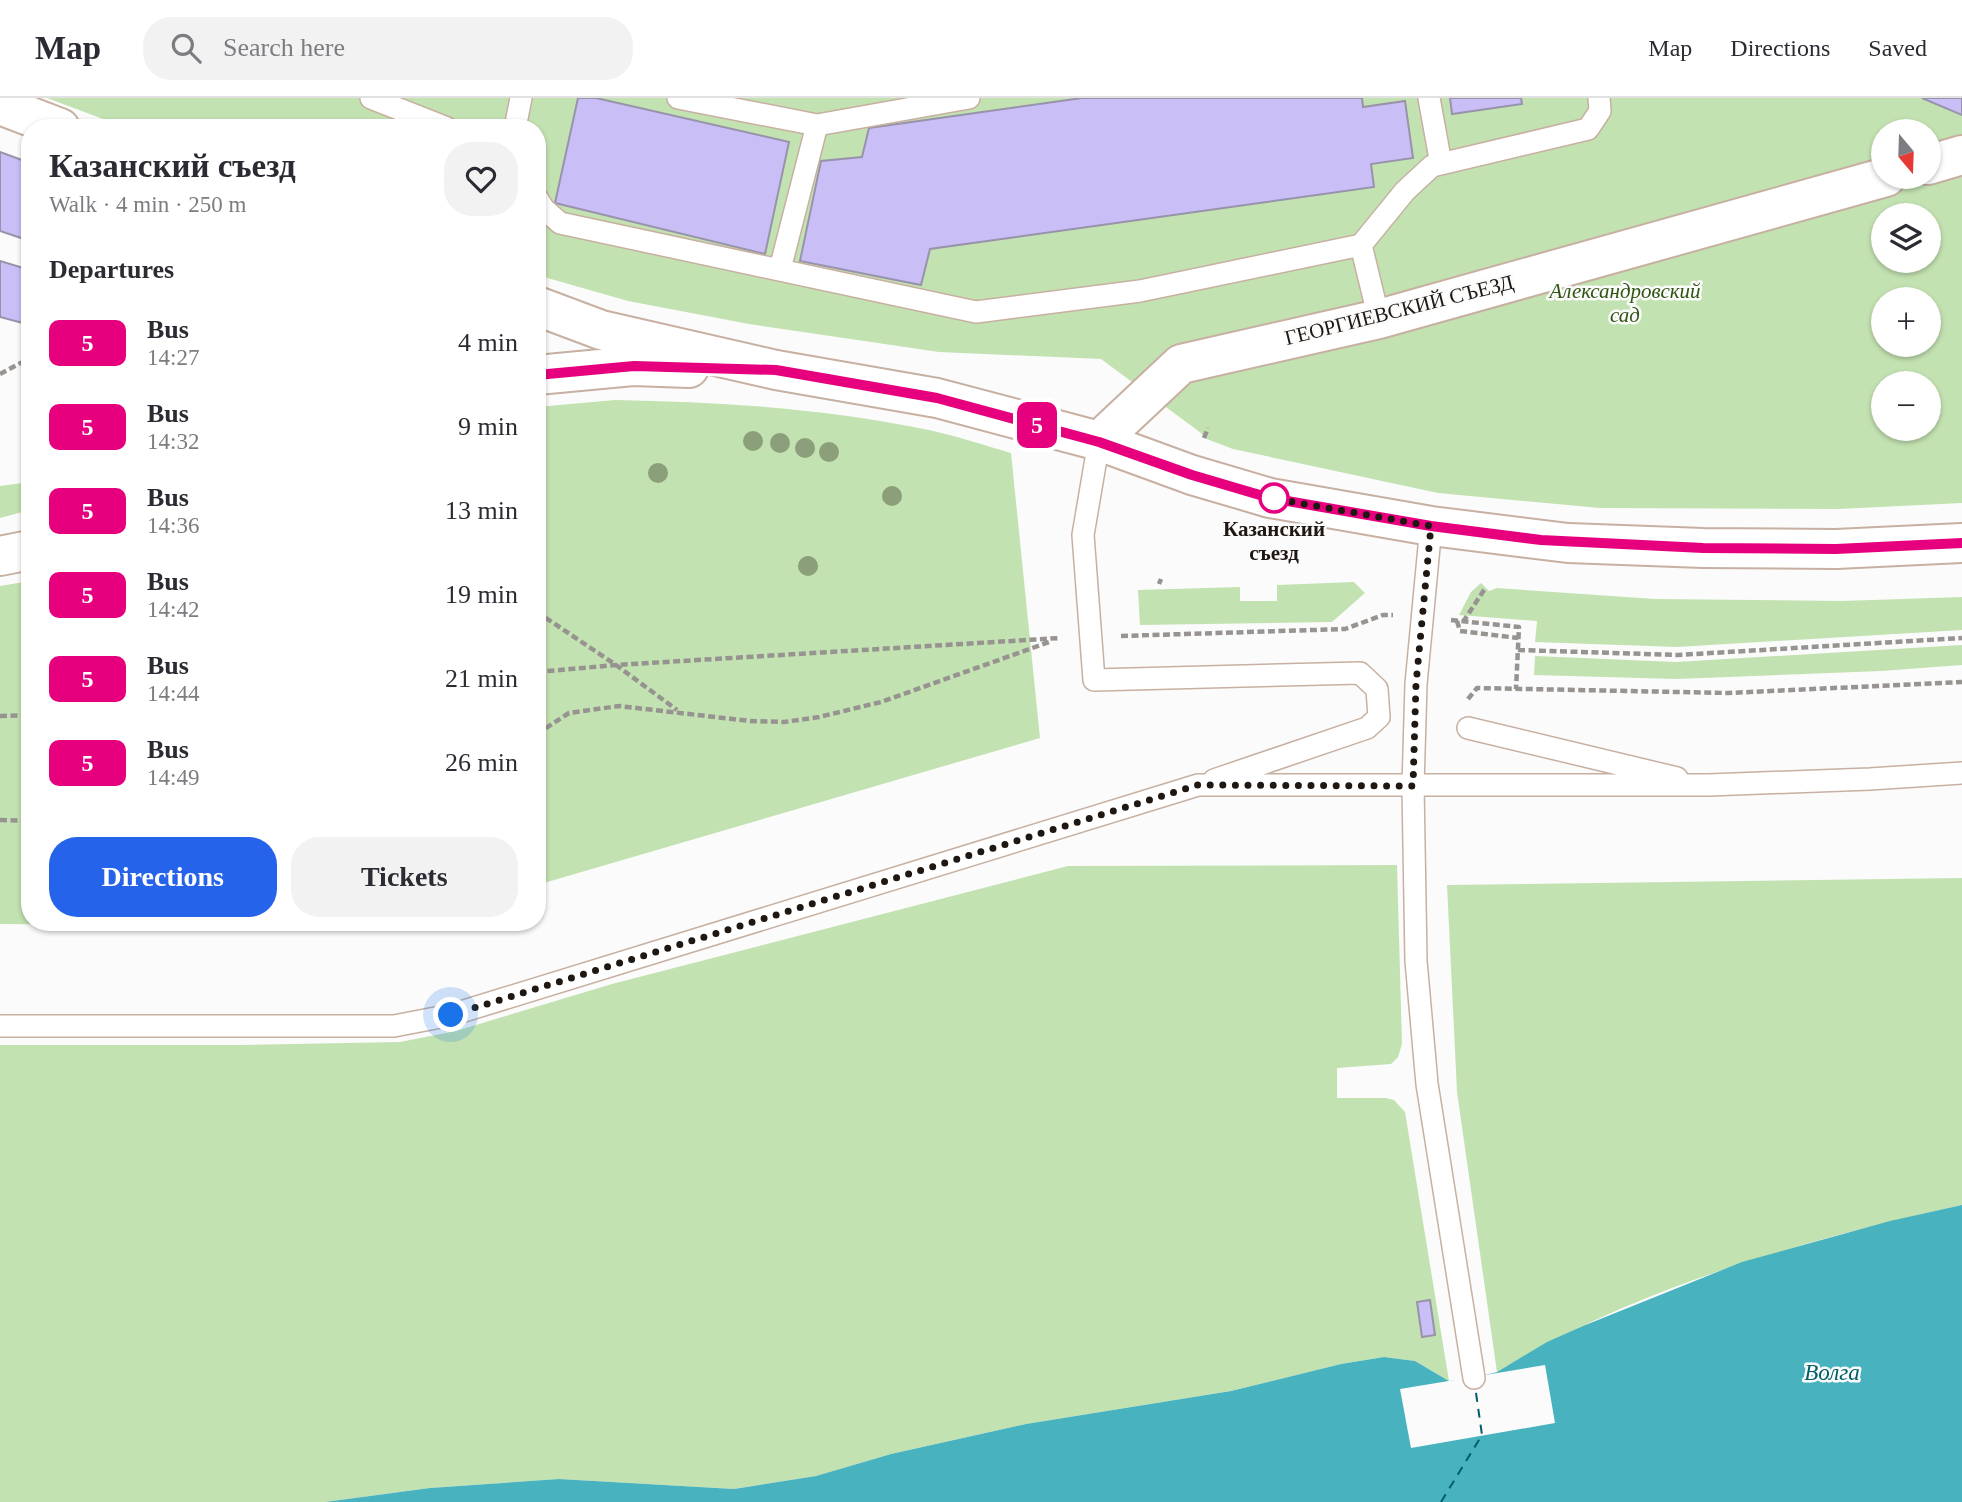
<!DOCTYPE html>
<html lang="en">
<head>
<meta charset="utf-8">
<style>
	body { margin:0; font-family:Georgia,serif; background:#f2f2f3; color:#2b2b33; height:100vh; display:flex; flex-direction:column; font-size:26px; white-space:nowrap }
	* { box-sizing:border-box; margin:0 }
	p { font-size:23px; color:#7c7c81 }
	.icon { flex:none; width:38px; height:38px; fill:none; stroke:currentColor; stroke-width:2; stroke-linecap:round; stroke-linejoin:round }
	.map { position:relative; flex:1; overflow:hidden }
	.sheet { position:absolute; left:21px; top:21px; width:525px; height:812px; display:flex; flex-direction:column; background:#fff; border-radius:28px; box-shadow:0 2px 5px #0004 }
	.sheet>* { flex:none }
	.badge { padding:0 14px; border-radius:10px; font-size:24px; line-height:46px }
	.needle { width:46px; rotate:161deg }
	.controls { position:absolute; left:1871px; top:21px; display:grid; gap:14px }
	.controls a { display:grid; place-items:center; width:70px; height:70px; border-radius:50%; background:#fff; box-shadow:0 2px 5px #0004; font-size:35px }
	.you { position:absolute; width:35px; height:35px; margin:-18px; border:5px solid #fff; border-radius:50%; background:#1a73e8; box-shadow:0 0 0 10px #1a73e833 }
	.map>.badge { position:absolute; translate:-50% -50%; box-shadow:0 0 0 4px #fff }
	h2 { padding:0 28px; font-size:26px; line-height:63px }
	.round { display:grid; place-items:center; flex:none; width:74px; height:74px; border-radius:28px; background:#f2f2f3 }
	.overview { display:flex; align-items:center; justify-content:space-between; height:119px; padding:0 28px }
	h1 { font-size:33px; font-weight:800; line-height:52px }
	.button { display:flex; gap:14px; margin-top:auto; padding:14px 28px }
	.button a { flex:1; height:80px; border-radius:28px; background:#2563eb; color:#fff; font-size:28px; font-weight:800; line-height:80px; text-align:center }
	.button a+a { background:#f2f2f3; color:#2b2b33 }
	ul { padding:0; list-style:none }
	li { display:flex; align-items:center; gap:21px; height:84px; padding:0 28px }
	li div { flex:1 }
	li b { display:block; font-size:26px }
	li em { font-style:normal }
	li .badge { min-width:77px; font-weight:700; text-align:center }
	header { display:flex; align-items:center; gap:42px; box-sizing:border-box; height:98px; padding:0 35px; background:#fff; border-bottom:2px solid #e1e1e2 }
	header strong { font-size:33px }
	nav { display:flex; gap:38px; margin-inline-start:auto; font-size:24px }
	.search { width:490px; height:63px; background:#f2f2f3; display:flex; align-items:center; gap:18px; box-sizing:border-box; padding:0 24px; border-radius:28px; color:#7c7c81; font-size:26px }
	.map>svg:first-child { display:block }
	.green { fill:#c3e2b1; fill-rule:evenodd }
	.water { fill:#49b2bf }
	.pier { fill:#fbfbfb }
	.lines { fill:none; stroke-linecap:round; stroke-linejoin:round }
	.ferry { stroke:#005e68; stroke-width:2; stroke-dasharray:9 7; stroke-linecap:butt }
	.building { fill:#c9bef6; stroke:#9893ab; stroke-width:2 }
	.lane-casing { stroke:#c7b0a1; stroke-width:24 }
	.street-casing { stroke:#c7b0a1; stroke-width:42 }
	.secondary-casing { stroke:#c7b0a1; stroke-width:42 }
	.path { stroke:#979390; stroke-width:4.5; stroke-dasharray:7 3.5; stroke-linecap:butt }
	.lane { stroke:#fff; stroke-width:21 }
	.street { stroke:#fff; stroke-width:38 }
	.secondary { stroke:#fff; stroke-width:38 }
	.tree { fill:#8b9f7b }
	.line-casing { stroke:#fff; stroke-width:16 }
	.line { stroke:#e6007e; stroke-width:10 }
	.walk { stroke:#1f1711; stroke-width:7; stroke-dasharray:0 12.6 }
	.stop-dot { fill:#fff; stroke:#e6007e; stroke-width:3.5 }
	.labels { text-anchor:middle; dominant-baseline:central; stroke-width:5; stroke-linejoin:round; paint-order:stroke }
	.park-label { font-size:21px; font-style:italic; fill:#305412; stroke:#fbfbfb }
	.street-label { font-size:21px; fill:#1f1711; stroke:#fbfbfb }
	.stop-label { font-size:21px; font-weight:bold; fill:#1f1711; stroke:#fbfbfb }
	.water-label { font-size:23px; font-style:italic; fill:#005e68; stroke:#fbfbfb }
</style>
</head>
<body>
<header>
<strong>Map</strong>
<div class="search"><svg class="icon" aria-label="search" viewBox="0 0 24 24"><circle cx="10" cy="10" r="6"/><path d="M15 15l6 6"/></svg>Search here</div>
<nav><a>Map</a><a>Directions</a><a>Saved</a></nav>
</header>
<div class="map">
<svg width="1962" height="1404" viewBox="0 0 1962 1404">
	<rect width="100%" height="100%" fill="#fbfbfb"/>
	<path class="green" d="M 47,0 L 1962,0 L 1962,405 L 1838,411 L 1600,410 L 1438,395 L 1233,351 L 1204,340 L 1201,335 L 1101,261 L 939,254 L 749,226 L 628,203 L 537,177 L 537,30 L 127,30 ZM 1883,33 L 1928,33 L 1928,79 L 1883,79 ZM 1883,117 L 1928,117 L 1928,163 L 1883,163 ZM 1883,201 L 1928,201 L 1928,247 L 1883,247 ZM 1883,285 L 1928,285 L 1928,331 L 1883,331 Z
		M 615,302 C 720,304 825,310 929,332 C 956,338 984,347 1011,355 L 1040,640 L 537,787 L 537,309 Z
		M 30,384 L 30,412 L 0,420 L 0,388 Z
		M 30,483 L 30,824 L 401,824 L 362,829 L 0,826 L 0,488 Z
		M 1354,484 L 1365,495 L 1332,524 L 1140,527 L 1138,492 L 1240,489 L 1240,503 L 1277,503 L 1277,487 Z
		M 1481,485 L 1489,493 L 1497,490 L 1655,501 L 1842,503 L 1962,499 L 1962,532 L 1677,549 L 1535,544 L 1537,523 L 1459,517 L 1471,494 Z
		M 1962,547 L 1962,567 L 1881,573 L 1676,581 L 1534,577 L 1535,558 L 1676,564 Z
		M 1397,767 L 1402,946 L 1398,959 L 1391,966 L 1337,970 L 1337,1000 L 1386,1000 L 1394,1002 L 1405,1014 L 1449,1283 L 1415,1263 L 1384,1259 L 1341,1266 L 1231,1293 L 1026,1326 L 891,1356 L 816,1378 L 734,1391 L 559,1381 L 430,1390 L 325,1404 L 0,1404 L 0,947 L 240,947 L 400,944 L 456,933 L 612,886 L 1068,768 Z
		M 1962,780 L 1962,1107 C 1801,1143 1640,1188 1497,1274 L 1457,994 L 1447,787 Z"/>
	<path class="water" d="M 1962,1107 L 1962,1404 L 325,1404 L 430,1390 L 559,1381 L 734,1391 L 816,1378 L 891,1356 L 1026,1326 L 1231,1293 L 1341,1266 L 1384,1259 L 1415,1263 L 1449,1283 L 1474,1280 L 1497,1274 L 1547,1244 L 1583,1228 L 1742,1164 L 1890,1123 Z"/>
	<path class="pier" d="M 1545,1267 L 1555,1325 L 1411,1350 L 1400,1291 Z"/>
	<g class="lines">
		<path class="ferry" d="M 1441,1404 L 1482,1337 L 1475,1288"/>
	</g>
	<path class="building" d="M 578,0 L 596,0 L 789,44 L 765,156 L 555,105 Z
		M 1082,0 L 1362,0 L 1363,9 L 1405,3 L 1413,60 L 1371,66 L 1374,89 L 930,151 L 921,187 L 800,163 L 821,63 L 862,59 L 869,30 Z
		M 1450,0 L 1521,0 L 1522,6 L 1452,16 Z
		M 1922,0 L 1962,0 L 1962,17 Z
		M 0,54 L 30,65 L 30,143 L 0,133 Z
		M 0,163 L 30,172 L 30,227 L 0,219 Z
		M 1430,1202 L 1435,1237 L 1422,1239 L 1417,1204 Z"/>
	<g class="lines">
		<defs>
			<path id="lane" d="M 371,0 L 447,30
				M 678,0 L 817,27 L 780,171
				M 1429,0 L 1441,66
				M 817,27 L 969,0
				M 515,30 L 521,0
				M 537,100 L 543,110 L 560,125 L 976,214 L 1140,193 L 1361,147 L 1379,221
				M 1361,147 L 1405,93 L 1432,68 L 1588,31 L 1600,13 L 1599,0
				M 1099,343 L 1083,437 L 1094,582 L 1360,575 L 1377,591 L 1379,619 L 1367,630 L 1214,682
				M 1431,428 L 1416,586 L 1413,688 L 1416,863 L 1427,986 L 1474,1280
				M 1468,630 L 1677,680
				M 0,928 L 394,928 L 451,917 L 1198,687 L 1709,687 L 1870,681 L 1962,675"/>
			<path id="street" d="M 1928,67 L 1962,57
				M 1099,343 L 1181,266 L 1379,221 L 1886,79"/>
			<path id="secondary" d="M 0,7 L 60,30
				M 537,208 L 601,232 L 776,272 L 937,300 L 1099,343 L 1192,377 L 1270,400 L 1431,428 L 1568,445 L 1703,450 L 1836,451 L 1962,445
				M 537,277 L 633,268 L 689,270
				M 0,458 L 30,452"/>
		</defs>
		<use href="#lane" class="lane-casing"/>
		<use href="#street" class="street-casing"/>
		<use href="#secondary" class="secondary-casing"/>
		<path class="path" d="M 0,276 L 30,260
			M 1204,340 L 1208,330
			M 1159,486 L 1161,481
			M 537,514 L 616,567 L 677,612
			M 1451,522 L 1519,529 L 1516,591
			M 1457,523 L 1460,533 L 1518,540
			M 1463,524 L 1486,489
			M 1121,538 L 1345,531 L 1383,517 L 1393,517
			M 1518,552 L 1678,557 L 1962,540
			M 537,574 L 616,567 L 1060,540
			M 1468,601 L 1477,590 L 1728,595 L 1962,584
			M 0,618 L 30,617
			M 537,636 L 569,615 L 619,608 L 750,623 L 784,624 L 819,619 L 881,604 L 1052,543
			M 0,722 L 30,723"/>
		<use href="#lane" class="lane"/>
		<use href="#street" class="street"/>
		<use href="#secondary" class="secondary"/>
	</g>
	<g class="tree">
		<circle cx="753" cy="343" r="10"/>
		<circle cx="780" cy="345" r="10"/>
		<circle cx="805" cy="350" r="10"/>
		<circle cx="829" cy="354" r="10"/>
		<circle cx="658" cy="375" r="10"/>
		<circle cx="892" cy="398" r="10"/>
		<circle cx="808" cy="468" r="10"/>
	</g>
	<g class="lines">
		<defs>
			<path id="line" d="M 537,277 L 634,268 L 776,272 L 937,300 L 1099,344 L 1192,377 L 1270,400 L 1431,428 L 1541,442 L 1703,450 L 1836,451 L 1962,445"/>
		</defs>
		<use href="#line" class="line-casing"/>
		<use href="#line" class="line"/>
		<path class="walk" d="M 451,917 L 1198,687 L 1413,688 L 1416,586 L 1431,428 L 1270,400 L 1274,400"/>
	</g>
	<circle class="stop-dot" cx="1274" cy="400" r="14"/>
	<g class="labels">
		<g class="park-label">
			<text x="1625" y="193">Александровский<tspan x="1625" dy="24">сад</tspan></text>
		</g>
		<g class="street-label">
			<text transform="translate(1399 212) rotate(-14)">ГЕОРГИЕВСКИЙ СЪЕЗД</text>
		</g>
		<g class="stop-label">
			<text x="1274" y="431">Казанский<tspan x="1274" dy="24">съезд</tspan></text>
		</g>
		<g class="water-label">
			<text x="1832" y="1274">Волга</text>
		</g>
	</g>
</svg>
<div class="controls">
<a><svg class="needle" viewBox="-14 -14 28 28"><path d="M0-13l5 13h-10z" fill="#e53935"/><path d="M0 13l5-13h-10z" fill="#7c7c81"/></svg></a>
<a><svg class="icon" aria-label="layers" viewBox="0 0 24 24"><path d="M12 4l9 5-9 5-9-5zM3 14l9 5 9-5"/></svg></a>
<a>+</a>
<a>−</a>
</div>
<div class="you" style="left:451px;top:917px"></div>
<b class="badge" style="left:1037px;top:327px;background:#e6007e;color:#fff">5</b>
<section class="sheet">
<div class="overview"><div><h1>Казанский съезд</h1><p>Walk · 4 min · 250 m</p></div><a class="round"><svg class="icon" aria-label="heart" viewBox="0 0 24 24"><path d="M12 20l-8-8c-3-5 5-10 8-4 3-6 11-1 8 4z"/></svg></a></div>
<h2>Departures</h2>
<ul>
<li><span class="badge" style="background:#e6007e;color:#fff">5</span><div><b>Bus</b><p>14:27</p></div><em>4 min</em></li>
<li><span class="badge" style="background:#e6007e;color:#fff">5</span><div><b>Bus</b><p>14:32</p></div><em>9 min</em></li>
<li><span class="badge" style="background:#e6007e;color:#fff">5</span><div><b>Bus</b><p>14:36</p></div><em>13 min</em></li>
<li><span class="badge" style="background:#e6007e;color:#fff">5</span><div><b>Bus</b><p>14:42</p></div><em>19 min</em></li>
<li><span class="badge" style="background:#e6007e;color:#fff">5</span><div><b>Bus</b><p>14:44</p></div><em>21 min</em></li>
<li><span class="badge" style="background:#e6007e;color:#fff">5</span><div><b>Bus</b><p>14:49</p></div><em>26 min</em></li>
</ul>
<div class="button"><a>Directions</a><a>Tickets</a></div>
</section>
</div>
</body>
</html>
